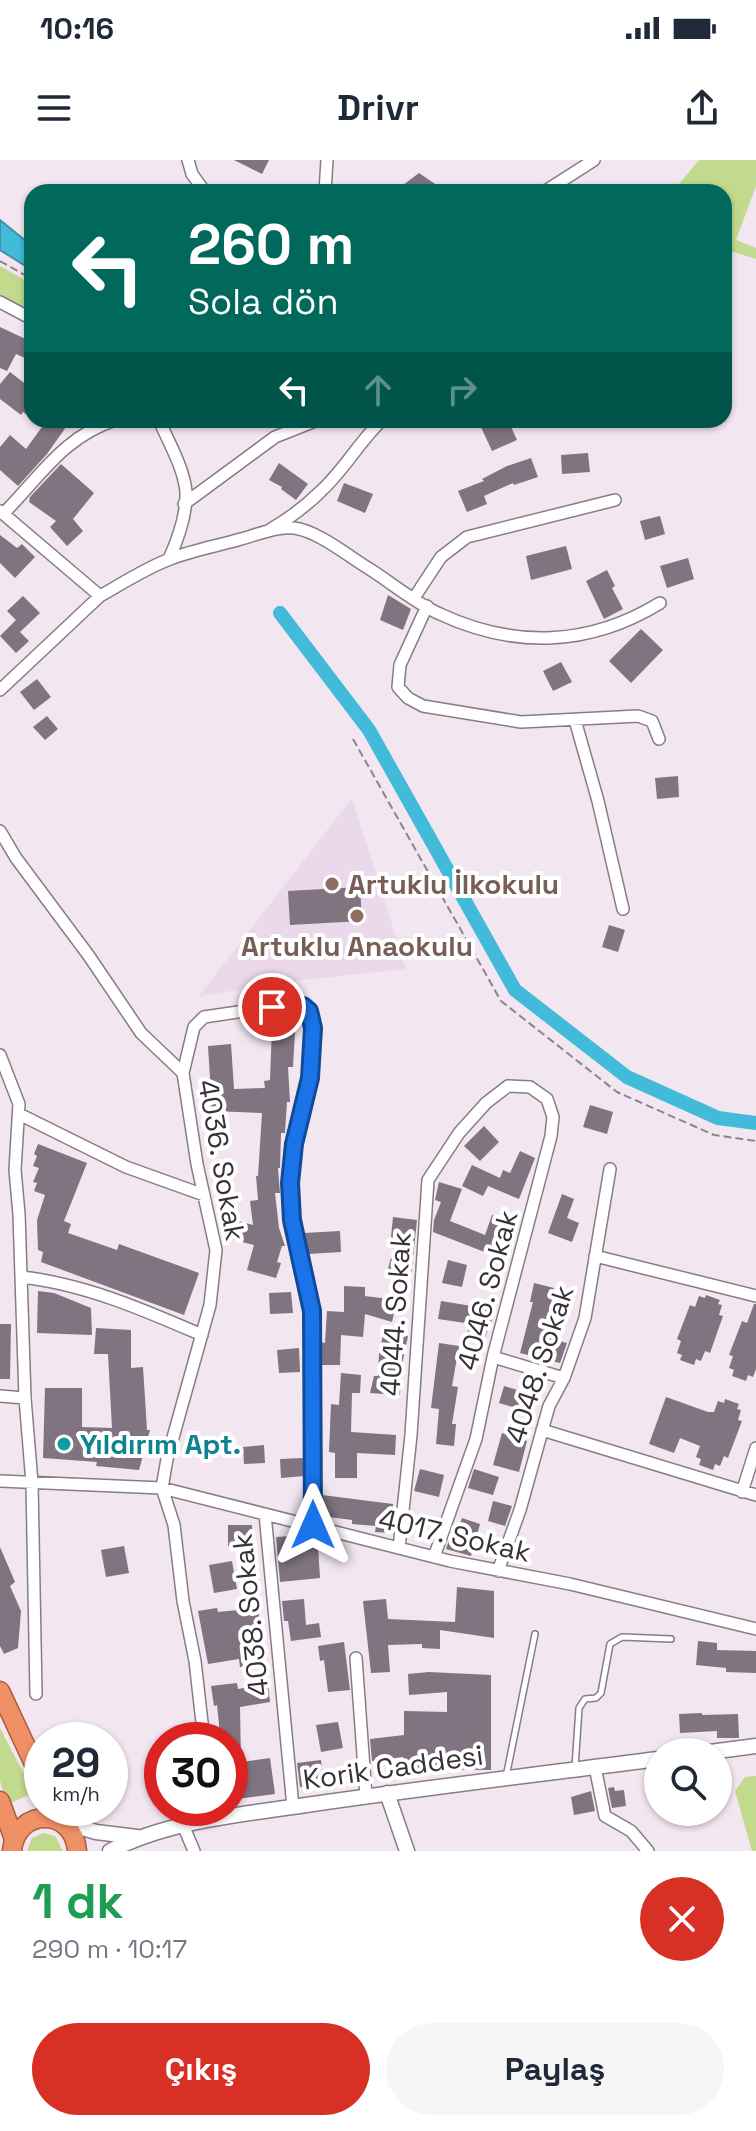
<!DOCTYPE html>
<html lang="tr">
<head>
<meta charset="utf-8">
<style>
  body { margin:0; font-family:"Space Grotesk",sans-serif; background:#f6f6f7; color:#1f2937; height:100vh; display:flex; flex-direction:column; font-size:30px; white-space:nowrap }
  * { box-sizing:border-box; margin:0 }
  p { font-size:26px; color:#747a83 }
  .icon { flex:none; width:44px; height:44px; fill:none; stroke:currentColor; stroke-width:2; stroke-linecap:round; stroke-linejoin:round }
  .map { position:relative; height:1691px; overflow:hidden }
  .sheet { display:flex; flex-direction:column; background:#fff; flex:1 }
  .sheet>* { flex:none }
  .hud { position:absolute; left:24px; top:24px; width:708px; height:244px; border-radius:24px; box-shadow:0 2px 6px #0004; background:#00695c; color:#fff; overflow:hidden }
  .fabs { position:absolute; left:644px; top:1578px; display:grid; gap:16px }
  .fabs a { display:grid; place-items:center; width:88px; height:88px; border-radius:50%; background:#fff; box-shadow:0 2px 6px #0004; font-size:40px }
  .speed { position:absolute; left:24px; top:1562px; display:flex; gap:16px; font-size:40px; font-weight:700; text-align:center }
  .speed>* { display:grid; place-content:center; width:104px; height:104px; border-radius:50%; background:#fff; box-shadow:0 2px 6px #0004; line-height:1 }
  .speed small { font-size:20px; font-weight:400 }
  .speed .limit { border:12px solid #d22; background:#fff; color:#111 }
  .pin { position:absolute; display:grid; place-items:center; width:68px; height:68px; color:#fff; margin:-34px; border:4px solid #fff; border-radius:50%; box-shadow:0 2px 8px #0007 }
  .me { position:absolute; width:88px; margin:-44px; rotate:0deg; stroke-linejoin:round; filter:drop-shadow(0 0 6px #0008) }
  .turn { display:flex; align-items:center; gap:28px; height:168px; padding:0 32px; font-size:36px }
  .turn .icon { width:104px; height:104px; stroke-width:2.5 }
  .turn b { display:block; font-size:56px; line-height:68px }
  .lanes { display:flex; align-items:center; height:76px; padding:0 32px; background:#0003; justify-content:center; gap:40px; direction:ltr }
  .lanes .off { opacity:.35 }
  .round { display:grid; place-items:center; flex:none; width:84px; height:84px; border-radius:42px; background:#f6f6f7 }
  .overview { display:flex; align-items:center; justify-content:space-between; height:136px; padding:0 32px }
  h1 { font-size:48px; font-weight:700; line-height:60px; color:#1e9e55 }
  .primary-button { display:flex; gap:16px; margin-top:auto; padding:16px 32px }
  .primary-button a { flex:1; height:92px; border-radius:48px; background:#d93025; color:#fff; font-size:32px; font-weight:700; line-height:92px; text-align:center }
  .primary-button a+a { background:#f6f6f7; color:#1f2937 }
  .status { display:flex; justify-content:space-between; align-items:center; height:56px; padding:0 40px; background:#fff; direction:ltr }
  .status svg { height:22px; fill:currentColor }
  header { display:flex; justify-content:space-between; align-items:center; height:104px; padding:0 32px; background:#fff; font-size:36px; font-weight:700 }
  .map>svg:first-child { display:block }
  .built { fill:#ebd9eb }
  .green { fill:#c2da8d }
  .water { fill:#42bbda; stroke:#3f92a9; stroke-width:2 }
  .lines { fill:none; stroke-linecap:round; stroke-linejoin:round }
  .canal { stroke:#42bbda; stroke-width:14 }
  .building { fill:#7f747f }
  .service-casing { stroke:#877c87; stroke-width:8 }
  .minor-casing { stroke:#877c87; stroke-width:14 }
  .tertiary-casing { stroke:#877c87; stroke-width:17 }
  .trunk-casing { stroke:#ad5d3c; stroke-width:21 }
  .path { stroke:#8c848b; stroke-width:2; stroke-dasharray:8 4; stroke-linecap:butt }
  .service { stroke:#fff; stroke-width:5 }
  .minor { stroke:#fff; stroke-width:11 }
  .tertiary { stroke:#fff; stroke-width:14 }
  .trunk { stroke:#f09066; stroke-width:18 }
  .route-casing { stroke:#114b97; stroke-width:20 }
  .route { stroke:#1a73e8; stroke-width:14 }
  .education-dot { fill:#8d6e63; stroke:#fff; stroke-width:3 }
  .culture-dot { fill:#0f9aa8; stroke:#fff; stroke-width:3 }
  .labels { text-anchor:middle; stroke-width:8; stroke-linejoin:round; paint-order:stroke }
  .education-label { font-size:28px; font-weight:bold; fill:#785e54; stroke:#fff; text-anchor:start }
  .street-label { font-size:28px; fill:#373237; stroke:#fff }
  .culture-label { font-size:28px; font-weight:bold; fill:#0d838f; stroke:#fff; text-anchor:start }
</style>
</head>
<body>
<div class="status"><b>10:16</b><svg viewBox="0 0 49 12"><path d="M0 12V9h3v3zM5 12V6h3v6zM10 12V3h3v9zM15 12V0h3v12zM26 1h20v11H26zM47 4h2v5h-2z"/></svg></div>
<header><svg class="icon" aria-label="menu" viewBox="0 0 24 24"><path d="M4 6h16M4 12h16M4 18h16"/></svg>Drivr<svg class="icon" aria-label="share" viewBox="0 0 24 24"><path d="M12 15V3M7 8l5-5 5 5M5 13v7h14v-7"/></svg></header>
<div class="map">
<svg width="756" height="1691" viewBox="0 0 756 1691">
  <rect width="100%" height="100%" fill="#f2e6f1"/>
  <path class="built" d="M352,638L406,809L293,821L199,836Z"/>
  <path class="green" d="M699,0H756V26L736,80L756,88V99L724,89V32H672Z
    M0,106L32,124V152L0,135Z
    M0,1568L34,1633L7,1644L0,1621Z
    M756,1616V1691H752L735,1631L745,1617Z
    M43,1673L55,1676L63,1691H27L32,1678Z"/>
  <path class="water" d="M0,60L32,86V110L0,90Z"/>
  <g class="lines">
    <path class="canal" d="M280,453L369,570L515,830L627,917L718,958L756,963"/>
  </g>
  <path class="building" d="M234,0H269L262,14Z
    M419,13L447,32H412L403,25Z
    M0,167L32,182L25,198L16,194L7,211L0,208Z
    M10,212L32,229V258L23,252L21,255L0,239V224Z
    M47,260H71L47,294L18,326L0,310V287L10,275L26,289Z
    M496,260H508L517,280L492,291L481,267Z
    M588,293L590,312L562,314L561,295Z
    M531,298L538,317L514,325L513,323L484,336L487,344L467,352L458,331L484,321L482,319L507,306Z
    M279,303L308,324L296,340L281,329L282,327L269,320Z
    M61,304L94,333L73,359L83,371L67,386L50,367L56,361L29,342L30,337Z
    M344,323L373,334L365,353L337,341Z
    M660,356L665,374L645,380L640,361Z
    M0,375L17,388L22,384L35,397L15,418L0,403Z
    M566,386L572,409L531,420L526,396Z
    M688,398L694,419L667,428L660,406Z
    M607,410L615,426L612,428L623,449L604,459L586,421Z
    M388,435L411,449L403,470L380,460Z
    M23,436L40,453L20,472L29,481L16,493L0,476L16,460L7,451Z
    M641,469L663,490L631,523L609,501Z
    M561,502L572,522L553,531L543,511Z
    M37,519L51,537L34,550L20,532Z
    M47,556L58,569L45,580L33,567Z
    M678,616L679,637L657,639L655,618Z
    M360,727L362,761L290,765L288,731Z
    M609,765L625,770L618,792L602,787Z
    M272,867H288V872H295L293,907H288L290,942H287L285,973H281L280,1008H278L280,1033H275L279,1068L285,1086H282L277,1102L281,1103L276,1118L247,1110L254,1085L234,1080L238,1061L253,1065L250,1041L258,1040L256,1016H258L262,953L212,951L208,886L231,884L234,929L265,928L264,921L270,920Z
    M590,945L613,952L607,974L583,967Z
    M484,966L499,982L480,1001L464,986Z
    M38,984L87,1003L64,1061L71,1064L68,1073L117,1090L119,1084L199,1113L184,1155L41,1102L43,1092L38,1090L37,1060L45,1035L34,1031L37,1023L33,1022L39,1008L33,1006L37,996L34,994Z
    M520,991L535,998L519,1039L488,1026L483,1036L462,1026L472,1005L500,1018L503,1010L510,1013Z
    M439,1022L462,1029L450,1061L485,1075L492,1055L519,1065L513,1083L507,1081L500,1098L433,1072L434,1060L441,1042L435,1040Z
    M562,1034L574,1039L567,1058L579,1063L572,1082L548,1073Z
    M393,1057L417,1060L411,1116L388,1109L396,1078L391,1077Z
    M340,1071L341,1092L308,1094L304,1073Z
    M448,1100L467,1105L462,1127L442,1123Z
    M534,1123L554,1128L545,1177L567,1183L560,1203L520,1193L533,1142H530Z
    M344,1126L365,1127V1136L397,1140L392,1162L365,1154L363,1177L341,1175L340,1205H321V1182L325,1183L327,1151L344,1152Z
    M38,1131L54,1133L91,1148L92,1175L37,1173Z
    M291,1132L293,1153L270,1154L269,1133Z
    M706,1135L720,1140L718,1144L722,1145L719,1155L723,1156L710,1193L705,1191L701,1201L696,1199L694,1205L680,1200L682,1195L677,1193L681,1181L677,1179L690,1145L695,1147L699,1136L705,1138Z
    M441,1141L496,1150L483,1182L467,1172L472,1164L438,1159Z
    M754,1144H756V1209L753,1217L748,1215L746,1221L732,1216L734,1210L729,1208L733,1196L729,1195L742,1161L747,1163Z
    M0,1164H11L10,1219H0Z
    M96,1168L131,1170V1208L143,1207L147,1270H150L139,1310L96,1306L97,1302L43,1298L45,1228H82V1267L112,1268L108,1194H94Z
    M384,1170L408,1176L401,1209L400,1235L370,1233L374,1216H378L379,1194Z
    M439,1183L459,1186L452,1226L458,1227L452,1264H456L454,1286L436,1284L439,1249L431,1248Z
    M299,1188L300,1212L279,1213L277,1190Z
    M341,1213L361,1215L360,1233H352L351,1272L396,1275L395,1295L357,1293V1318H335V1293L329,1292L331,1244L339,1245Z
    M504,1226L525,1232L520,1249L499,1243Z
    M666,1237L708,1252H714L718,1241L724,1243L725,1239L739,1244L737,1249L741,1250L738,1260L742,1261L728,1298L724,1296L720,1306L715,1304L713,1310L699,1305L701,1299L696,1297L700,1286L680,1278L674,1293L649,1284Z
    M502,1273L527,1281L519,1312L493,1305Z
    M264,1285L265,1303L244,1304L243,1287Z
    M303,1298L304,1316L281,1318L280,1299Z
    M420,1309L444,1315L439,1337L414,1331Z
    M474,1309L499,1317L493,1335L468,1328Z
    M322,1335L393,1344L391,1373L375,1372L376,1366L352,1364V1360L321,1356Z
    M493,1341L512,1346L505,1366L488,1361Z
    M462,1358L480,1364L471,1396L446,1389L450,1377L455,1379Z
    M228,1365H252L253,1385L228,1386Z
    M293,1376V1381L302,1379L308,1381L310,1386H318L320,1418L280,1422L276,1377Z
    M124,1386L129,1413L106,1417L101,1390Z
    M0,1387L15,1422L10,1426L21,1451L18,1488L4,1494L0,1486Z
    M232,1401L237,1429L214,1433L209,1405Z
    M457,1427L494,1431V1478L440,1470V1489L422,1488V1484L388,1485L390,1512L371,1513L363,1441L386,1439L388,1459L455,1462Z
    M304,1439L306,1465L319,1463L321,1477L291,1481L288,1461H284L282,1441Z
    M217,1448L218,1452L258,1448L261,1472L255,1473L259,1505L240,1507L239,1499L208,1504L198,1451Z
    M698,1481L717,1483V1490L756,1491V1513L726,1512V1508L696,1505Z
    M344,1482L350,1530L328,1532L324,1500L320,1501L318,1486Z
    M429,1512L491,1515V1610L403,1609V1597L372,1601L370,1579L404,1575V1551L447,1552V1532L409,1535L408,1514Z
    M237,1523L238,1529L268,1524L270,1542L240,1547L241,1602L270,1598L275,1634L230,1640V1580H223V1573L220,1574L217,1545L214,1546L211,1526Z
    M702,1553V1555L738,1554L739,1578H717V1571L680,1573L679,1554Z
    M338,1562L343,1588L321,1592L316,1565Z
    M321,1600L324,1624L300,1627L297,1603Z
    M614,1627L615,1631L624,1630L626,1646L612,1648L608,1628Z
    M591,1631L595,1651L574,1655L571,1637Z"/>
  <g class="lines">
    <g class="service-casing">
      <path id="service" d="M575,1608L579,1548L585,1539L596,1538L601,1533L610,1484L622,1477L671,1479
        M506,1617L535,1474"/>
    </g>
    <g class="minor-casing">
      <path id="minor" d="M188,0L192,14L205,32
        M325,32L327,0
        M544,32L594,0
        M0,142L32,159
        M159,260C168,281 184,308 186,332C187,354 178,379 169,399
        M184,344L275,277L318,260
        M0,351L100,436
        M3,354C40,317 63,277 115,260
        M271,369C290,358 306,346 321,331C344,310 359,282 382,260
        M414,438L441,397L467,377L615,340
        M427,446L400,505L398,527L408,538L423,546L521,562L638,556L652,561L659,579
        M0,530L100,436C123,423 146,408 170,399C193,390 217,386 241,379C256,375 277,366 294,368C318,371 348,396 368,408C392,423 415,443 440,454C515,489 590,486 660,443
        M575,560L598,641L623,749
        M0,671L16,698L89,796L141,873L183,913L197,1004L216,1090L210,1145L167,1299L162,1328L174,1365L183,1441L195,1501L204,1580
        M0,895L19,944L15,1010L19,1054L25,1238L32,1323L36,1534
        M183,913L194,867L204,857L291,844L303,846L309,851L313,868L310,918L294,984L290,1023L292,1060L312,1151L313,1365
        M19,954L126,1007L204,1035
        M595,1096L756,1136
        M21,1117C85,1124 144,1150 202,1175
        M493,1197L564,1218
        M0,1236L25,1238
        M542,1270L756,1335
        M0,1321L162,1328L450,1401L570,1424L756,1469
        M742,1332L756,1288
        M265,1354L293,1647
        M399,1388L411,1275L428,1020L459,973L486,943L508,926L530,927L547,939L553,957L551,976L493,1197L476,1279L434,1397
        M498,1411L520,1350L549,1246L564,1218L585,1158L610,1009
        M356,1498L366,1636
        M595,1607L605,1656L631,1671L648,1691
        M183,1665L194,1691"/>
    </g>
    <g class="tertiary-casing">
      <path id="tertiary" d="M710,1592L756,1586
        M387,1633L407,1691
        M59,1661L96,1672L137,1677
        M110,1691C170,1660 240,1655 306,1645C423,1628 541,1614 658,1599"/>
    </g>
    <g class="trunk-casing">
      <path id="trunk" d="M0,1531L42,1621
        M0,1641L14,1679
        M12,1691C16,1647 74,1647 77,1691"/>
    </g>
    <path class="path" d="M0,101L32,119
      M353,579L501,841L617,932L714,975L756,981"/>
    <use href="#service" class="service"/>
    <use href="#minor" class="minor"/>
    <use href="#tertiary" class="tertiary"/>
    <use href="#trunk" class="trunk"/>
  </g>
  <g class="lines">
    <g class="route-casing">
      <path id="route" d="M272,847L303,846L309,851L313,868L310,918L294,984L290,1023L292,1060L312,1151L313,1365"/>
    </g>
    <use href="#route" class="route"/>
  </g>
  <g class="education-dot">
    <circle cx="332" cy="724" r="8"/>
    <circle cx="357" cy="756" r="8"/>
  </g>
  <circle class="culture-dot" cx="64" cy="1284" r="8"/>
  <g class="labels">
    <g class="education-label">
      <text x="348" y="734">Artuklu İlkokulu</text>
      <text x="357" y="796" text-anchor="middle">Artuklu Anaokulu</text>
    </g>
    <g class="street-label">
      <text transform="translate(222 1000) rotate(80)" y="10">4036. Sokak</text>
      <text transform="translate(487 1130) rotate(-75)" y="10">4046. Sokak</text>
      <text transform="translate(395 1154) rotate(-86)" y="10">4044. Sokak</text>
      <text transform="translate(539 1204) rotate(-72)" y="10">4048. Sokak</text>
      <text transform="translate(455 1375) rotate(13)" y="10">4017. Sokak</text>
      <text transform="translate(250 1455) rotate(-96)" y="10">4038. Sokak</text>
      <text transform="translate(393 1607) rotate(-8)" y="10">Korik Caddesi</text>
    </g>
    <g class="culture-label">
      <text x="80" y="1294">Yıldırım Apt.</text>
    </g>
  </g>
</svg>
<div class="fabs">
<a><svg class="icon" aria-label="search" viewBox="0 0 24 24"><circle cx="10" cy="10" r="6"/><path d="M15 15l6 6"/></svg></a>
</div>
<div class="speed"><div>29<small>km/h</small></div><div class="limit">30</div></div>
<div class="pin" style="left:272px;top:847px;background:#d93025"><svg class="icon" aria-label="arrive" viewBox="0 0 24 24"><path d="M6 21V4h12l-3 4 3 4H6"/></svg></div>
<svg class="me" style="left:313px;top:1365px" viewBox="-20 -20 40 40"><path d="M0-17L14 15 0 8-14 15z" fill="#1a73e8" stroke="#fff" stroke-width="4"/></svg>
<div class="hud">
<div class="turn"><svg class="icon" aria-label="left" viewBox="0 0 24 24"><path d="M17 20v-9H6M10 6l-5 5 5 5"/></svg><div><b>260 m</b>Sola dön</div></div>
<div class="lanes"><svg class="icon" aria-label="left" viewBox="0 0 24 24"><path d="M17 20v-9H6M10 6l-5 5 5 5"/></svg><svg class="icon off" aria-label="ahead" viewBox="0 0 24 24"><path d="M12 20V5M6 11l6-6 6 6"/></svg><svg class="icon off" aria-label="right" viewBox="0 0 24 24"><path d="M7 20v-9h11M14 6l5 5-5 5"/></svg></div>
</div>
</div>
<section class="sheet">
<div class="overview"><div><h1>1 dk</h1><p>290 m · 10:17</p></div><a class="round" style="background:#d93025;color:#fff"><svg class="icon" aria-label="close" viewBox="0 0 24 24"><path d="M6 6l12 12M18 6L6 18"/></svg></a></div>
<div class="primary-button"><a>Çıkış</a><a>Paylaş</a></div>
</section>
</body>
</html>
